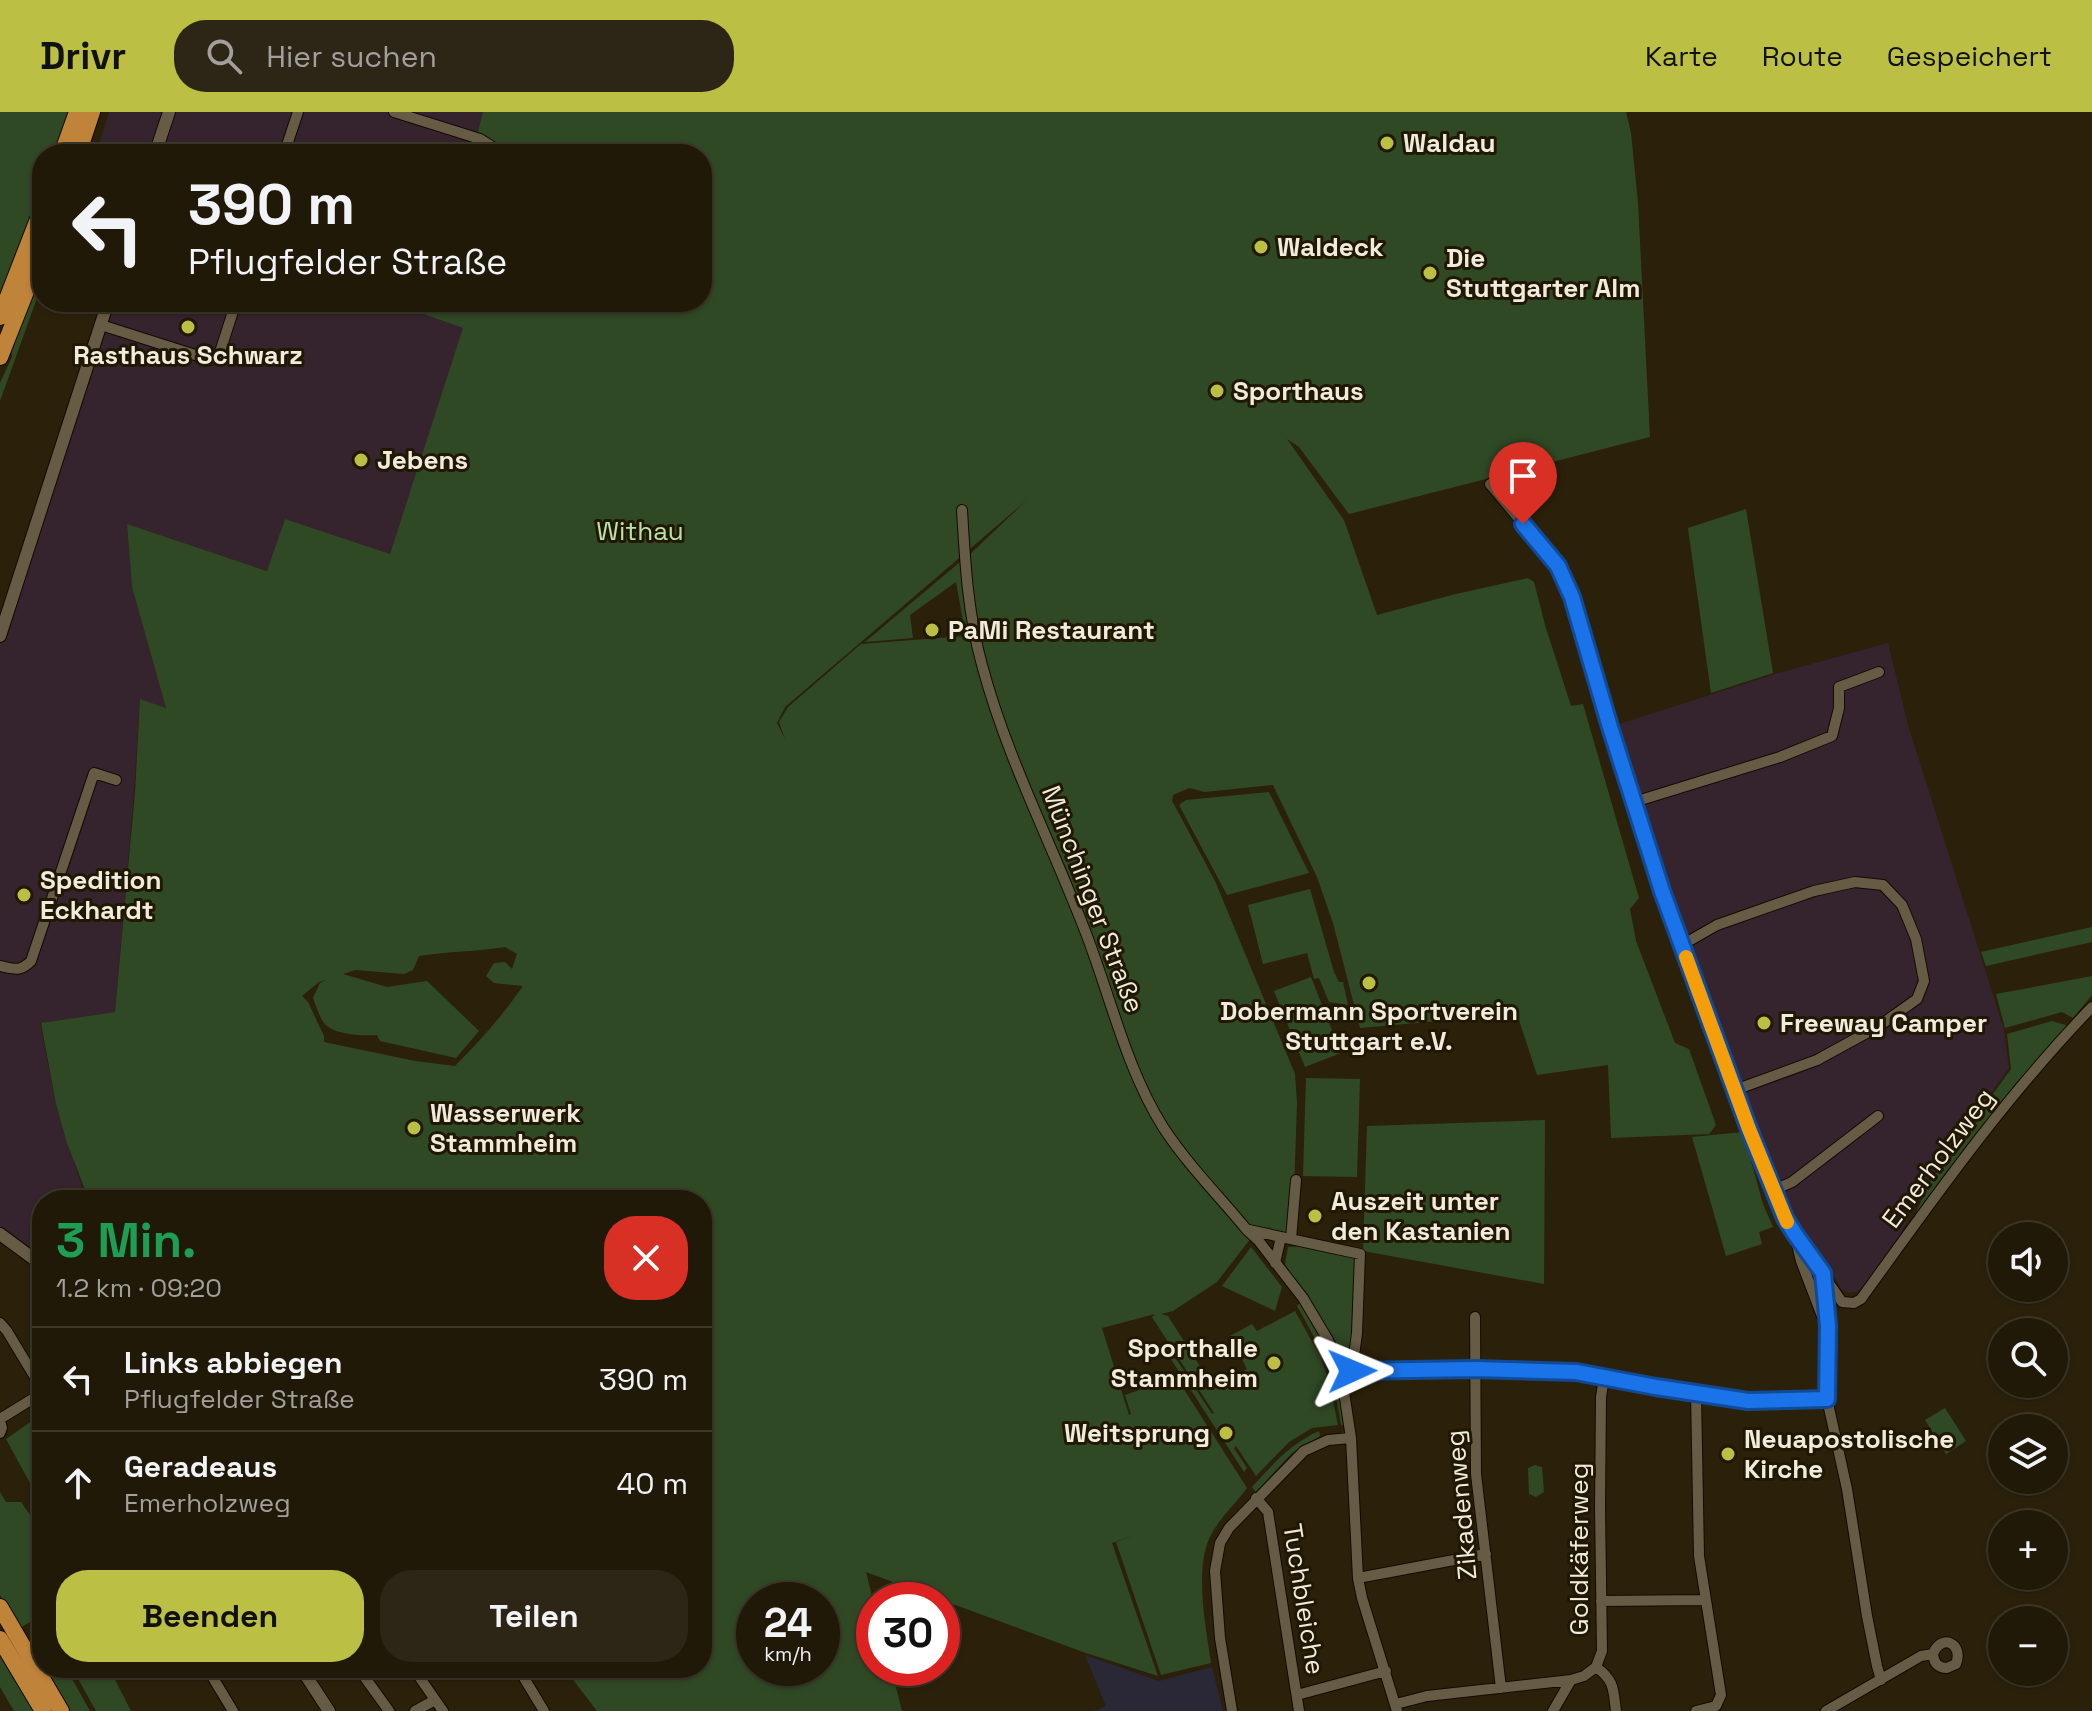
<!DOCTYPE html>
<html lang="de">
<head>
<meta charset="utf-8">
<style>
  body { margin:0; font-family:"Space Grotesk",sans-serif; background:#2d2616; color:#f1f3f6; height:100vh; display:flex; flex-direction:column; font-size:30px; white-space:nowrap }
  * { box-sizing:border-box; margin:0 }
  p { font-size:26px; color:#a2a09c }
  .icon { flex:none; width:44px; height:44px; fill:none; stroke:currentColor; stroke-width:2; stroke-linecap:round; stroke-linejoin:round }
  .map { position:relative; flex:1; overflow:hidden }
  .details { position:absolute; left:32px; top:1078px; width:680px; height:488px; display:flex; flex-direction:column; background:#201908; border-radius:32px; box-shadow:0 2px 6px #0004,0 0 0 2px #3d3829 }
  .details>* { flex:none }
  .guide { position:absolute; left:32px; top:32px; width:680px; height:168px; border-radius:32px; box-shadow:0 2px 6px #0004,0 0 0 2px #3d3829; background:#201908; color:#f1f3f6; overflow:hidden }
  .buttons { position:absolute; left:1988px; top:1110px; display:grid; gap:16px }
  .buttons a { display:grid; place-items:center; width:80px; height:80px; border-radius:50%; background:#201908; box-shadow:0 2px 6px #0004,0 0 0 2px #3d3829; font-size:40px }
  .speed { position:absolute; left:736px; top:1470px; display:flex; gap:16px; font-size:40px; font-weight:700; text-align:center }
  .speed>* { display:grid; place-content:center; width:104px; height:104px; border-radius:50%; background:#201908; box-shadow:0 2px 6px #0004,0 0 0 2px #3d3829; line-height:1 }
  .speed small { font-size:20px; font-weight:400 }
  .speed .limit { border:12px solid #d22; background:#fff; color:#111 }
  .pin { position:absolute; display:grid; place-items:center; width:68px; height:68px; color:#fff; margin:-82px -34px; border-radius:50% 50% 50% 0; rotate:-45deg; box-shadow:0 0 8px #0007 }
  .pin .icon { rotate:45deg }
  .me { position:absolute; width:88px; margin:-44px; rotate:89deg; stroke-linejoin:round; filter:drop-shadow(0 0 6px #0008) }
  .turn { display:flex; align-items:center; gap:28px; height:168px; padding:0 24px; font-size:36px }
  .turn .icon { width:104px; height:104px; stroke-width:2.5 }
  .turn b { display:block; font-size:56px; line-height:68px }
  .round { display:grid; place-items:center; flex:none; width:84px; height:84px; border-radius:32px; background:#2d2616 }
  .overview { display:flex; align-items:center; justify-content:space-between; height:136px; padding:0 24px }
  h1 { font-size:48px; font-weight:600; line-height:60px; color:#1e9e55 }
  .action { display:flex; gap:16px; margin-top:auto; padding:16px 24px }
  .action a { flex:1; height:92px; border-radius:32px; background:#bbc044; color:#111; font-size:32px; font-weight:600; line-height:92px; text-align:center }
  .action a+a { background:#2d2616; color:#f1f3f6 }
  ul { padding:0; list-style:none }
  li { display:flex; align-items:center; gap:24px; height:104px; padding:0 24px; border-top:2px solid #3d3829 }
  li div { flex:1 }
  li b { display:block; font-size:30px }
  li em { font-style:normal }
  header { display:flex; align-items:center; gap:48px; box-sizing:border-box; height:112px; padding:0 40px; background:#bbc044; color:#111 }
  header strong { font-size:38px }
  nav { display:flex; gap:44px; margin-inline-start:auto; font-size:28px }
  .search { width:560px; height:72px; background:#2d2616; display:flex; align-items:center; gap:20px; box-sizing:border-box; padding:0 28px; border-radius:32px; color:#a2a09c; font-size:30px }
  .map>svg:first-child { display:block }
  .industrial { fill:#35242d }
  .education { fill:#2a2737 }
  .green { fill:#304925; fill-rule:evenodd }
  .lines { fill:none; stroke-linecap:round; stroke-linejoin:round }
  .minor-casing { stroke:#130a00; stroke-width:12 }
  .tertiary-casing { stroke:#130a00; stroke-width:14 }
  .trunk-casing { stroke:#130a00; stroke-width:18 }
  .minor { stroke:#665c45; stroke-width:10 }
  .tertiary { stroke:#665c45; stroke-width:12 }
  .trunk { stroke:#c0833a; stroke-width:16 }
  .route-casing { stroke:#114b97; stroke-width:20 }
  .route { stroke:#1a73e8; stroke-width:14 }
  .slow { stroke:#f59e0b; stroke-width:14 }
  .poi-dot { fill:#bbc044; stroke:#211803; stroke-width:3 }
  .labels { text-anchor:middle; stroke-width:6; stroke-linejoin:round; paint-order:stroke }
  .poi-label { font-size:26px; font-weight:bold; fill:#f1ebde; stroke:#211803; text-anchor:start }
  .park-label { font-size:26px; fill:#b7e4a3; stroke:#211803 }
  .street-label { font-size:26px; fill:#f1ebde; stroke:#211803 }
</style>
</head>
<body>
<header>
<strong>Drivr</strong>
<div class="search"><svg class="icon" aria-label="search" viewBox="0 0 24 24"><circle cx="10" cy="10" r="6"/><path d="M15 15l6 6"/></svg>Hier suchen</div>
<nav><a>Karte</a><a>Route</a><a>Gespeichert</a></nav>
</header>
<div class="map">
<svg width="2092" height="1599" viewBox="0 0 2092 1599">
  <rect width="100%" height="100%" fill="#2b210b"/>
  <path class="industrial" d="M109,0H483L472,42H96Z
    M101,190H425L422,201L464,216L390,442L285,407L268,459L127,412L132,475L166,596L140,587L134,680L115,900L40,911L56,992L86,1088H42V1153L0,1122V503Z
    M1888,531L1908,613L2004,918L2009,956L1927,1070L1898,1126L1863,1174L1857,1180L1849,1181L1842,1178L1825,1148L1808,1139L1785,1106L1749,1017L1610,615L1775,562Z"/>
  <path class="education" d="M1085,1543L1159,1569L1212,1555L1223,1599H1094L1106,1594Z"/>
  <path class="green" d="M0,0H69L55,42H42V78L0,188Z
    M483,0H1626L1631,21L1638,91L1650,325L1349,402L1299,335L1287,327L1344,408L1377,503L1456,482L1528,466L1534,470L1545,513L1571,594L1583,592L1639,786L1630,797L1636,829L1675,931L1689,937L1716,1013L1709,1022L1611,1026L1608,953L1537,963L1517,902L1360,916L1333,811L1317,765L1273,673L1205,680L1189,676L1173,683L1172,689L1176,696L1215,769L1295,962L1297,992L1294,1078L1287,1121L1251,1126L1217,1170L1173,1199L1161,1202L1168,1204L1213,1275L1247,1257L1230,1224L1252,1212L1257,1219L1295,1199L1320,1244L1328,1266L1338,1313L1312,1316L1289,1330L1256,1364L1236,1334L1234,1336L1247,1356L1244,1360L1163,1235L1167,1233L1212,1302L1214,1301L1152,1205L1155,1202L1102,1216L1129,1303L1131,1302L1125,1283L1176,1265L1247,1376C1236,1391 1221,1405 1212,1421C1193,1453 1206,1516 1211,1551L1161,1563L1116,1430L1137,1422L1112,1431L1158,1564L1083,1540L866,1460L874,1492V1556H891L902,1599H597L564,1556H702V1088H89L67,1031L56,992L41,911L115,900L135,680L140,587L166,596L132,475L127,412L267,459L285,407L390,442L463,216L421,201L425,190H702V42H472ZM1027,388L966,446L979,523L861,532L788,595L779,610L785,627L777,611L785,595ZM505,835L517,842L512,857L505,850L494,851L486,864L494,871L523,874C503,903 480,929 455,954L415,949L324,930V924L308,890L302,884L319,870L326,868L320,871L313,886C316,894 319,904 324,911C333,923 363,924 377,923L380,929L456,946L479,919L427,869L387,875L343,862L355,858L404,862L413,858L419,844C448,839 476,840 505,835ZM754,1488H822V1556H754Z
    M42,156V172L0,289V271L12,245V239Z
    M1746,397L1773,561L1711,581L1688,416Z
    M960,450L969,515H964L956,470L910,503L913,526L865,530Z
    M1269,680L1309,761L1227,783L1179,693L1186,688Z
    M1310,777L1334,860L1339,870H1343L1348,893L1329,890L1319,866L1314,867L1307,841L1263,852L1248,793Z
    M2092,815V830L1986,854L1981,840Z
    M2092,864V883L2073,906L2062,900L2005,916L1996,882Z
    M1311,865L1341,941L1305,955L1274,879Z
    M2052,909L2069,914L2016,971L1916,1101L1929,1071L2011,957L2007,922Z
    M1306,966L1360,967L1357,1065L1303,1064Z
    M1545,1008L1544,1172L1363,1139L1367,1014Z
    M1743,1020L1763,1092L1773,1115L1759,1120L1762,1132L1726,1144L1692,1025Z
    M1309,1134L1355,1144L1354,1219L1351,1247L1340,1246L1285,1152L1288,1135Z
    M1251,1135L1282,1175L1275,1199L1222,1174Z
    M1301,1190L1322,1228L1336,1263L1346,1313H1341C1334,1263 1322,1238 1297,1194Z
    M1945,1296L1966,1329L1946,1342L1925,1308Z
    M32,1309L38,1310L42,1316V1367L31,1373L6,1327Z
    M1319,1319L1320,1324L1291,1342L1256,1380L1252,1375C1273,1352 1290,1332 1319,1319Z
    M1535,1353L1542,1355L1544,1380L1536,1385L1529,1382L1528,1356Z
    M0,1380L6,1390H21L42,1420V1506L40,1504L20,1516L0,1483Z
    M0,1541L34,1599H14L0,1575Z
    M45,1556H66L90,1599H68Z
    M72,1556H109L131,1599H96Z"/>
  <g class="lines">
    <g class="minor-casing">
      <path id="minor" d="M394,0L480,27L496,37
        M284,42L298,0
        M101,213L211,248L219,243L236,190
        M1490,372L1558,454L1572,485L1610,615L1662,779L1749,1017L1788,1112L1842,1190L1854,1191L1861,1187C1934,1086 2005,985 2092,895
        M962,398C965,450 968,503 982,553C1007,647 1053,734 1087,824C1111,887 1127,958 1163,1015C1187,1052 1219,1084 1247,1118L1258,1128L1303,1186L1328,1228L1340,1254L1351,1326L1358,1466L1362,1486L1397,1599
        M1634,690L1780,645L1832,624L1839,596V575L1879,560
        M1682,833L1717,813L1814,779L1855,770L1883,773L1902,793L1916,827L1924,869L1917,887L1879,914L1817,948L1735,978
        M0,854C15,857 20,860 31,849L94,661L116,668
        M1774,1078L1792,1070L1878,1004
        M1249,1118L1360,1142L1357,1221L1352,1259
        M1291,1127L1296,1068
        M1796,1128L1801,1149L1822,1204
        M1275,1151L1281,1125
        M1823,1163L1828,1214L1827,1287L1847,1377L1867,1504L1877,1554L1881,1568
        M1475,1205L1476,1362L1501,1576
        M0,1211L7,1219L42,1277
        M1342,1263L1352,1259L1475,1257L1576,1260L1656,1275L1748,1289L1827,1287
        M1604,1266L1601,1285L1600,1395L1602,1539L1596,1555C1615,1569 1613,1577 1616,1599
        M0,1307L42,1281
        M0,1309L2,1316L0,1321
        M1256,1386L1268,1400L1299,1599
        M1358,1466L1486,1442
        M1601,1489L1706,1488
        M207,1556L233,1599
        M358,1556L389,1599
        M413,1556L443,1599
        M518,1556L544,1599
        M1297,1583L1386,1559
        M1396,1592L1427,1584L1571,1568L1584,1564L1596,1555
        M415,1599L435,1588
        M1232,1599L1220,1526L1215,1459L1220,1431L1229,1416L1304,1339L1328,1328L1351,1326
        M1553,1599L1571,1568
        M1696,1599L1716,1594L1721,1583L1699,1444L1696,1281
        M1826,1599L1921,1544L1933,1542C1941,1521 1964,1531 1956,1552L1947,1556C1938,1556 1934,1551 1933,1542"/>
    </g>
    <g class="tertiary-casing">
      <path id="tertiary" d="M155,42L169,0
        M0,524L108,190
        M0,1122L42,1153
        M301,1556L329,1599"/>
    </g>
    <g class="trunk-casing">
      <path id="trunk" d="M62,42L77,0
        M78,42L92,0
        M0,205L42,97
        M0,245L42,139
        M0,1495L61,1599
        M0,1527L43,1599"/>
    </g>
    <use href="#minor" class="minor"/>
    <use href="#tertiary" class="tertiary"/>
    <use href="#trunk" class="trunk"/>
  </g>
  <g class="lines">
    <g class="route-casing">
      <path id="route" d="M1352,1259L1475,1257L1576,1260L1656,1275L1748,1289L1827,1287L1828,1214L1823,1161L1795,1122L1785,1106L1749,1017L1662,779L1610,615L1572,485L1558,454L1523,412"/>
    </g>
    <use href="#route" class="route"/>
    <path class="slow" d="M1686,845L1749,1017L1787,1110"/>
  </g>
  <g class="poi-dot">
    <circle cx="1387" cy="31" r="8"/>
    <circle cx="1261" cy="135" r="8"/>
    <circle cx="1430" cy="161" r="8"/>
    <circle cx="188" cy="215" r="8"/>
    <circle cx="1217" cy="279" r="8"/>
    <circle cx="361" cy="348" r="8"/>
    <circle cx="932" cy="518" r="8"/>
    <circle cx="24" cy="783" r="8"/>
    <circle cx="1369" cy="871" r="8"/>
    <circle cx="1764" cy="911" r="8"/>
    <circle cx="414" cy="1016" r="8"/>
    <circle cx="1315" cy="1104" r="8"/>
    <circle cx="1274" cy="1251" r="8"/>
    <circle cx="1226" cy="1321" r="8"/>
    <circle cx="1728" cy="1342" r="8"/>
  </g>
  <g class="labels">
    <g class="poi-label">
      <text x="1403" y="40">Waldau</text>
      <text x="1277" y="144">Waldeck</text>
      <text x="1446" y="155">Die<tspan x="1446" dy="30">Stuttgarter Alm</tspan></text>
      <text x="188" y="252" text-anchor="middle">Rasthaus Schwarz</text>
      <text x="1233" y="288">Sporthaus</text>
      <text x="377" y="357">Jebens</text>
      <text x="948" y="527">PaMi Restaurant</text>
      <text x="40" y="777">Spedition<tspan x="40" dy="30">Eckhardt</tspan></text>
      <text x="1369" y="908" text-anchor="middle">Dobermann Sportverein<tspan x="1369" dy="30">Stuttgart e.V.</tspan></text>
      <text x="1780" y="920">Freeway Camper</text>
      <text x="430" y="1010">Wasserwerk<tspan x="430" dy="30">Stammheim</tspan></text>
      <text x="1331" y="1098">Auszeit unter<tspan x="1331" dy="30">den Kastanien</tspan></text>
      <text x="1258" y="1245" text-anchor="end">Sporthalle<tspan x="1258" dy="30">Stammheim</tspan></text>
      <text x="1210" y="1330" text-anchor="end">Weitsprung</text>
      <text x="1744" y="1336">Neuapostolische<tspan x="1744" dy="30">Kirche</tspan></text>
    </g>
    <g class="park-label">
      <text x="640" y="428">Withau</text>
    </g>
    <g class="street-label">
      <text transform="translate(1093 787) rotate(69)" y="9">Münchinger Straße</text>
      <text transform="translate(1938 1046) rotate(-53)" y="9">Emerholzweg</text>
      <text transform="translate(1461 1393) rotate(-95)" y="9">Zikadenweg</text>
      <text transform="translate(1579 1437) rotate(-90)" y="9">Goldkäferweg</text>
      <text transform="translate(1304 1487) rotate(81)" y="9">Tuchbleiche</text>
    </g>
  </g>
</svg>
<div class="buttons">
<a><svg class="icon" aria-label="sound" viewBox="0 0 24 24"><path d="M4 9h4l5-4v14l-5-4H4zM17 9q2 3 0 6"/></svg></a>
<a><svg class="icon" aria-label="search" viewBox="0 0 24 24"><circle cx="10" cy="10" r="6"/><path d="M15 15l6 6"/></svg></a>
<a><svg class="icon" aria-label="layers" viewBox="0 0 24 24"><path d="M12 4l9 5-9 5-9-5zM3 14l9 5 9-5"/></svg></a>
<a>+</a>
<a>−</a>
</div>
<div class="speed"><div>24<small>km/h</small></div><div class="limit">30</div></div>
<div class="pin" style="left:1523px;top:412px;background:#d93025"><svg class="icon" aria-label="arrive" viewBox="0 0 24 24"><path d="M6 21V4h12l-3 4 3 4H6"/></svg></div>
<svg class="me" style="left:1352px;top:1259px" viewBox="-20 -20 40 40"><path d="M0-17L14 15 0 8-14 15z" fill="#1a73e8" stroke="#fff" stroke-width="4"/></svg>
<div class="guide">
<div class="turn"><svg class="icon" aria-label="left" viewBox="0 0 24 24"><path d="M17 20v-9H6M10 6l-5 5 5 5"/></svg><div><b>390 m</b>Pflugfelder Straße</div></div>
</div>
<section class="details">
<div class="overview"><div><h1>3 Min.</h1><p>1.2 km · 09:20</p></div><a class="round" style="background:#d93025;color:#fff"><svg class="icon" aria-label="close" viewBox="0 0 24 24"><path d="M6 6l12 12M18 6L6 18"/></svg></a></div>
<ul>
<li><svg class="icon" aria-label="left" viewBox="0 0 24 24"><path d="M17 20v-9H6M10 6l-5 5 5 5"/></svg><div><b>Links abbiegen</b><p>Pflugfelder Straße</p></div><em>390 m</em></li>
<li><svg class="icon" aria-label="ahead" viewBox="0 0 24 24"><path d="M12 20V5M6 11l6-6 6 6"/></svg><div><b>Geradeaus</b><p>Emerholzweg</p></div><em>40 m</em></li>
</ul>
<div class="action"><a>Beenden</a><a>Teilen</a></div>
</section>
</div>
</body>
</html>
